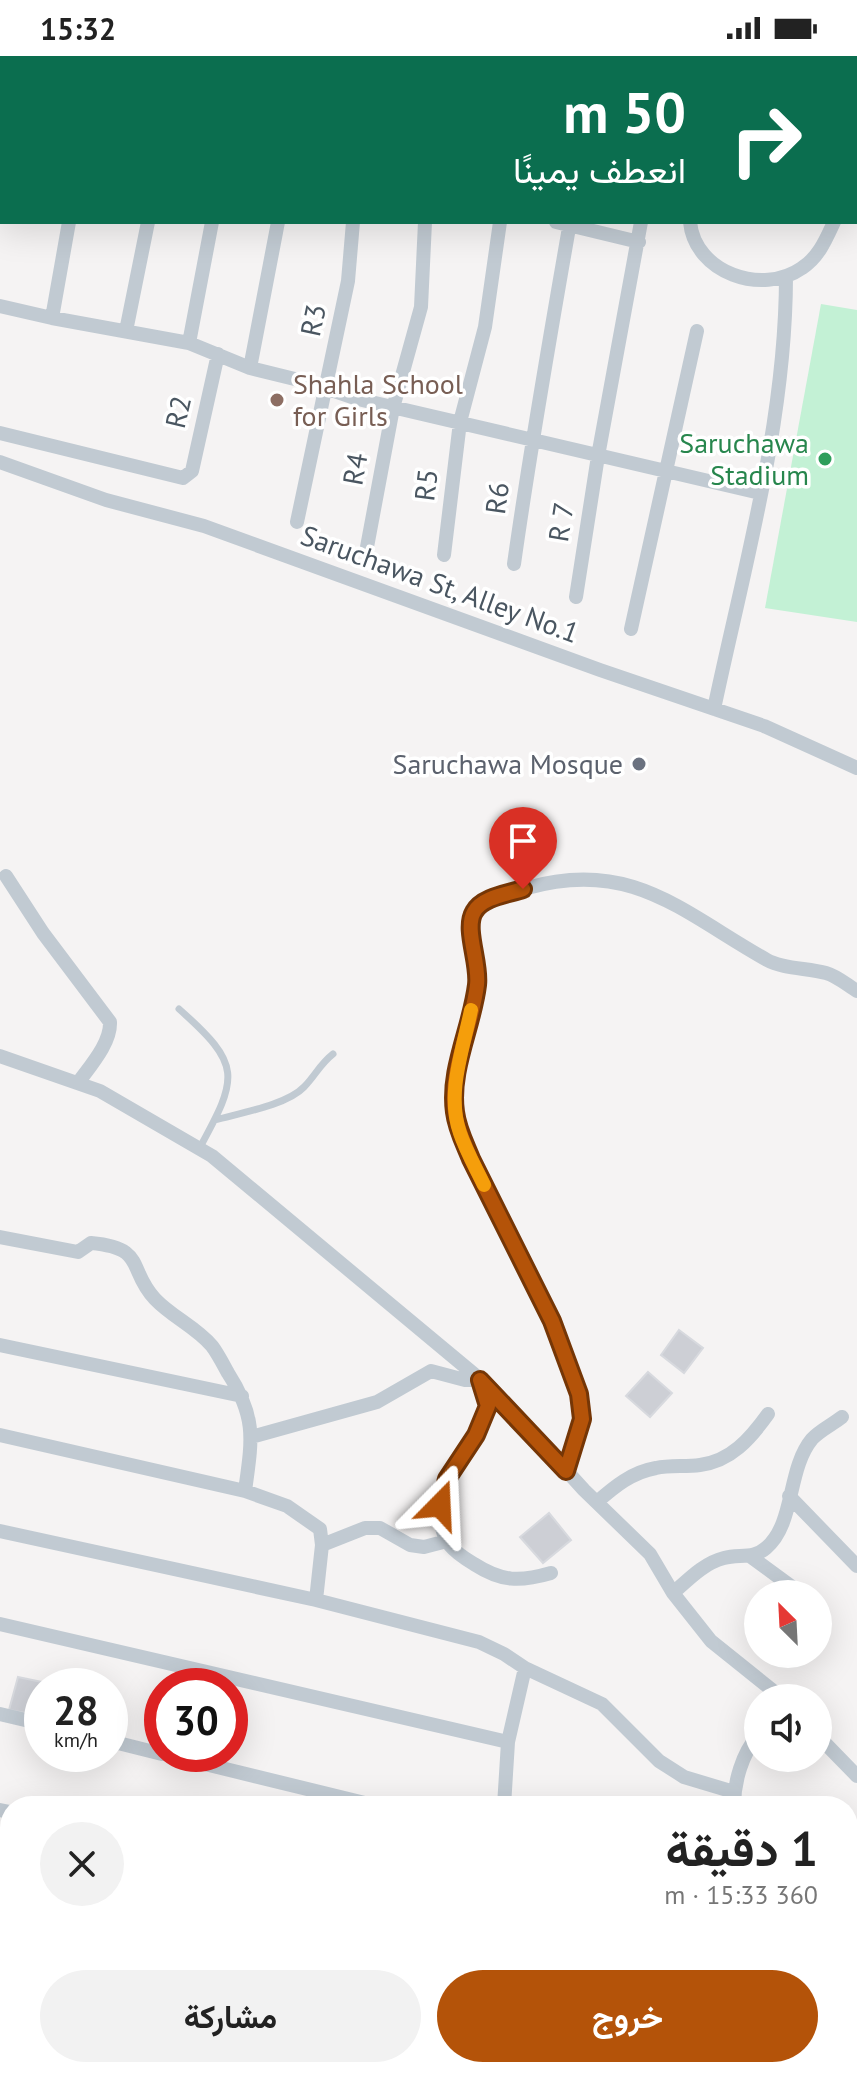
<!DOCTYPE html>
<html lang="ar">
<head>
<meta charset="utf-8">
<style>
  body { margin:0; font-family:"PT Sans",Vazirmatn,sans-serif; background:#f2f2f2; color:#222; direction:rtl; height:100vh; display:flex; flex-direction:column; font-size:30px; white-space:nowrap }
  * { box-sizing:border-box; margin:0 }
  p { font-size:26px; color:#767676 }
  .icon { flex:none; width:44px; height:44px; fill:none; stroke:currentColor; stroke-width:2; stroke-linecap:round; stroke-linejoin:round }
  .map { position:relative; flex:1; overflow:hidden; direction:ltr }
  .details { position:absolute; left:0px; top:1740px; width:858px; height:282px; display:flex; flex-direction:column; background:#fff; border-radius:32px 32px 0 0; box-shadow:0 8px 32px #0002; direction:rtl }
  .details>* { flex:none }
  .hud { position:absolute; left:0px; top:0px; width:858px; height:168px; box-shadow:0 8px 32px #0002; direction:rtl; background:#0b6e4f; color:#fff; overflow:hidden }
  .needle { width:52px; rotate:336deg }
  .fabs { position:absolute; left:744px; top:1524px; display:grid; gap:16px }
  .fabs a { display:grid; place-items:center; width:88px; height:88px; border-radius:50%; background:#fff; box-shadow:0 8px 32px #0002; font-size:40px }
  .speed { position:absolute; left:24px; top:1612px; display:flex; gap:16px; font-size:40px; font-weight:700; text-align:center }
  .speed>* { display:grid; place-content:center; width:104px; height:104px; border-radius:50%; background:#fff; box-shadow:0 8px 32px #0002; line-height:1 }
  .speed small { font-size:20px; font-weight:400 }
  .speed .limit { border:12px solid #d22; background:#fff; color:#111 }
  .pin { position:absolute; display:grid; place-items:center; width:68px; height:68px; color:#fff; margin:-82px -34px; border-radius:50% 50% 50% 0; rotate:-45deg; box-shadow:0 0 8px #0007 }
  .pin .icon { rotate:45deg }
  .me { position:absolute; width:88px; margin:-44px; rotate:21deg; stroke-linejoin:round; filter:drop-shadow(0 0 6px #0008) }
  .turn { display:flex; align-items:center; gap:28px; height:168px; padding:0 40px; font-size:36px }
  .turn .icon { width:104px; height:104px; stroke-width:2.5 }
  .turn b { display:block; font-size:56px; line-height:68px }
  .round { display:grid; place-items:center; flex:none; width:84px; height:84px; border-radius:42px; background:#f2f2f2 }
  .overview { display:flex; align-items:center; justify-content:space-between; height:136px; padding:0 40px }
  h1 { font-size:48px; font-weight:700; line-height:60px }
  .button { display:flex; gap:16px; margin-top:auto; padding:16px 40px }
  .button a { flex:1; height:92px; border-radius:48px; background:#b45309; color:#fff; font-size:32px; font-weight:700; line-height:92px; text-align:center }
  .button a+a { background:#f2f2f2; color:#222 }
  .status { display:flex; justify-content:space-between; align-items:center; height:56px; padding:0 40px; background:#fff; direction:ltr }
  .status svg { height:22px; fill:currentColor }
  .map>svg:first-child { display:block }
  .green { fill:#c3f1d5 }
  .building { fill:#cdcfd5; stroke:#d7d9de; stroke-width:2 }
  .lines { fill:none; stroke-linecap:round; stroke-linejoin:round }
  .service { stroke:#c1cad2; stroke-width:7 }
  .minor { stroke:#c1cad2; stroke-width:14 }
  .route-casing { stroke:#753606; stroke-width:20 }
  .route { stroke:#b45309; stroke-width:14 }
  .slow { stroke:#f59e0b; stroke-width:14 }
  .education-dot { fill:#8d6e63; stroke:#fff; stroke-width:3 }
  .leisure-dot { fill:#2e9e5b; stroke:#fff; stroke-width:3 }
  .worship-dot { fill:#6b7280; stroke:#fff; stroke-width:3 }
  .labels { text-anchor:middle; stroke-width:7; stroke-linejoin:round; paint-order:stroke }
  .street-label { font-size:28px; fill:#4a5661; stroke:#fff }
  .education-label { font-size:28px; fill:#785e54; stroke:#fff; text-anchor:start }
  .leisure-label { font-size:28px; fill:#27864d; stroke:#fff; text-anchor:end }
  .worship-label { font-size:28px; fill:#5b616d; stroke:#fff; text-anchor:end }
</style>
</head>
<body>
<div class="status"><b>15:32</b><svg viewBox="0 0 49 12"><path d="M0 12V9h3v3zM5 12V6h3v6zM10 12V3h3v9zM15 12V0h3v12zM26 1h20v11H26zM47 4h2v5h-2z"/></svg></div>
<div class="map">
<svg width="857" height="2021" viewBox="0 0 857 2021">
  <rect width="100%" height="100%" fill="#f5f3f3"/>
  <path class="green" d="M821,248L857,254V566L765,552Z"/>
  <path class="building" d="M679,1274L703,1292L684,1317L661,1299Z
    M648,1316L672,1337L650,1361L626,1340Z
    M549,1457L571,1484L543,1507L520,1481Z
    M18,1621L61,1630H42V1660L9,1654Z"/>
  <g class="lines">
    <path class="service" d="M179,953C242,1009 239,1020 199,1093
      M215,1064C240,1057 287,1049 304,1031C315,1020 320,1008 333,998"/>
    <path class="minor" d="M492,0L501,2
      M21,2V0
      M97,2V0
      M172,2V0
      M241,2L242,0
      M313,2L314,0
      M380,2L381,0
      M455,2L456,0
      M680,2L681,0
      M762,2L763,0
      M0,38H2
      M856,103L857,99
      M0,109L2,98
      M556,166L639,186
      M690,166C695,217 762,240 802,212C819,201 826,183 834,166
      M0,250L52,262L189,287L250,312L311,327L358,343L760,437
      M52,262L69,166
      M126,275L148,166
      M189,287L212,166
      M250,312L278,166
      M0,377L183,422L192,415L218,298
      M0,406L106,444L204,470L600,614L764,670L857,712
      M297,466L348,225L353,166
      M367,491L393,352L421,251L425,166
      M444,499L460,366L485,271L500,166
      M514,508C530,394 550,280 570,166
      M576,541L598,400L641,166
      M631,573L697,275
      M714,653C744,511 786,366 786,220
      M6,820L43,877L110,966C111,987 90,1010 78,1027
      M0,1000L100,1035L212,1100L493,1334L584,1434L650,1498L673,1537L711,1585L782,1642
      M0,1181L78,1196L91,1187C147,1192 127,1213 155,1243C172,1261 196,1271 212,1290C218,1298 223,1308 228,1317C257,1362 252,1384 245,1435
      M0,1289L242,1340
      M0,1379L245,1435L287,1450L320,1473L322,1489L316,1544
      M251,1381L377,1346L431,1315L465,1324H480C483,1334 488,1345 486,1354C478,1395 439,1415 441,1461C441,1486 454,1496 474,1508C502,1526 520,1526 551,1517
      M566,1415L582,1363L579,1338L552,1265L471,1103C465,1088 458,1074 455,1058C449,1020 468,970 476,933C481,910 462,865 477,851C489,839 512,836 527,832C632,802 683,857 767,904C783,913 808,912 826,917C837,920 847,929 857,935
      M789,1440L857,1510
      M597,1446C614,1431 632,1416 656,1412C670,1409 685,1411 700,1409C731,1405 750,1383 768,1358
      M0,1475L316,1544L479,1586L504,1598L525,1612L602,1648L659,1705L684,1721L734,1736
      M322,1489L365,1472H380L410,1489L424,1491L447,1485
      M750,1500L796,1534
      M673,1537C689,1523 704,1507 724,1502C739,1498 754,1503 766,1492C795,1468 787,1413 812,1383C819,1375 833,1368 842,1361
      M0,1568L508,1686
      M0,1658L42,1668
      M818,1680L857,1720
      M110,1685L162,1698
      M164,1698L377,1750
      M504,1750L508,1686L525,1612
      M734,1750C734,1726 742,1698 758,1679
      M0,1754L10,1756
      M0,1851L10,1854
      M848,1941L857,1943
      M0,1965L10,1968
      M194,2012L232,2021
      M673,2012L708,2021"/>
  </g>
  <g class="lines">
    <g class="route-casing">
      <path id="route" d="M440,1449L447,1423L476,1379L488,1350L480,1324L566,1415L582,1363L579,1338L552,1265L471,1103C465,1088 457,1073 455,1056C449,1014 472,971 477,929C480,907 464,873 474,856C482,841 508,838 523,833"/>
    </g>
    <use href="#route" class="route"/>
    <path class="slow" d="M471,954C463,994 446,1037 460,1077C466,1095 476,1112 484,1129"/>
  </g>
  <circle class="education-dot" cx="277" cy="344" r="8"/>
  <circle class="leisure-dot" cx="825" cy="403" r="8"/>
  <circle class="worship-dot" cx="639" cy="708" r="8"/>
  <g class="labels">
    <g class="street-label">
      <text transform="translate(313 264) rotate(-78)" y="10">R3</text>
      <text transform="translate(178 356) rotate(-77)" y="10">R2</text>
      <text transform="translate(355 413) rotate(-80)" y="10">R4</text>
      <text transform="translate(426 429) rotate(-83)" y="10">R5</text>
      <text transform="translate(497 442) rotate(-82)" y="10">R6</text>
      <text transform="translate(561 466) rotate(-81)" y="10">R 7</text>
      <text transform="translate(440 528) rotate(20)" y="10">Saruchawa St, Alley No.1</text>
    </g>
    <g class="education-label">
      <text x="293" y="338">Shahla School<tspan x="293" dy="32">for Girls</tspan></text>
    </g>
    <g class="leisure-label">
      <text x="809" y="397">Saruchawa<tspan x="809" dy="32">Stadium</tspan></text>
    </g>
    <g class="worship-label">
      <text x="623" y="718">Saruchawa Mosque</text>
    </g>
  </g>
</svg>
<div class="fabs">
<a><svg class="needle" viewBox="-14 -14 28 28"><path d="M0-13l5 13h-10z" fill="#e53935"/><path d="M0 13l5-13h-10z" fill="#767676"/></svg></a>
<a><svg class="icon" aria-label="sound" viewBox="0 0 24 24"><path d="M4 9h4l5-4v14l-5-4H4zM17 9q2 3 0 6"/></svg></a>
</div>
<div class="speed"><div>28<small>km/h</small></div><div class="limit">30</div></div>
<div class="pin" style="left:523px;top:833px;background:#d93025"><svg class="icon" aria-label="arrive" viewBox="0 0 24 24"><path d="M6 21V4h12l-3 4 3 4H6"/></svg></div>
<svg class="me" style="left:440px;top:1449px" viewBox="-20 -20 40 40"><path d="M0-17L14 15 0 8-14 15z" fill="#b45309" stroke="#fff" stroke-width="4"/></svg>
<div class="hud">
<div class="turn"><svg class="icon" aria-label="right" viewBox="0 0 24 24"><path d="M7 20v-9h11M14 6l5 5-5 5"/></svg><div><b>50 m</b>انعطف يمينًا</div></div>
</div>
<section class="details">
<div class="overview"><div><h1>1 دقيقة</h1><p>360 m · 15:33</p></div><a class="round"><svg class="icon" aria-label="close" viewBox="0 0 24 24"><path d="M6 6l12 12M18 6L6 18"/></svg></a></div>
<div class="button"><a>خروج</a><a>مشاركة</a></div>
</section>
</div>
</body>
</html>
